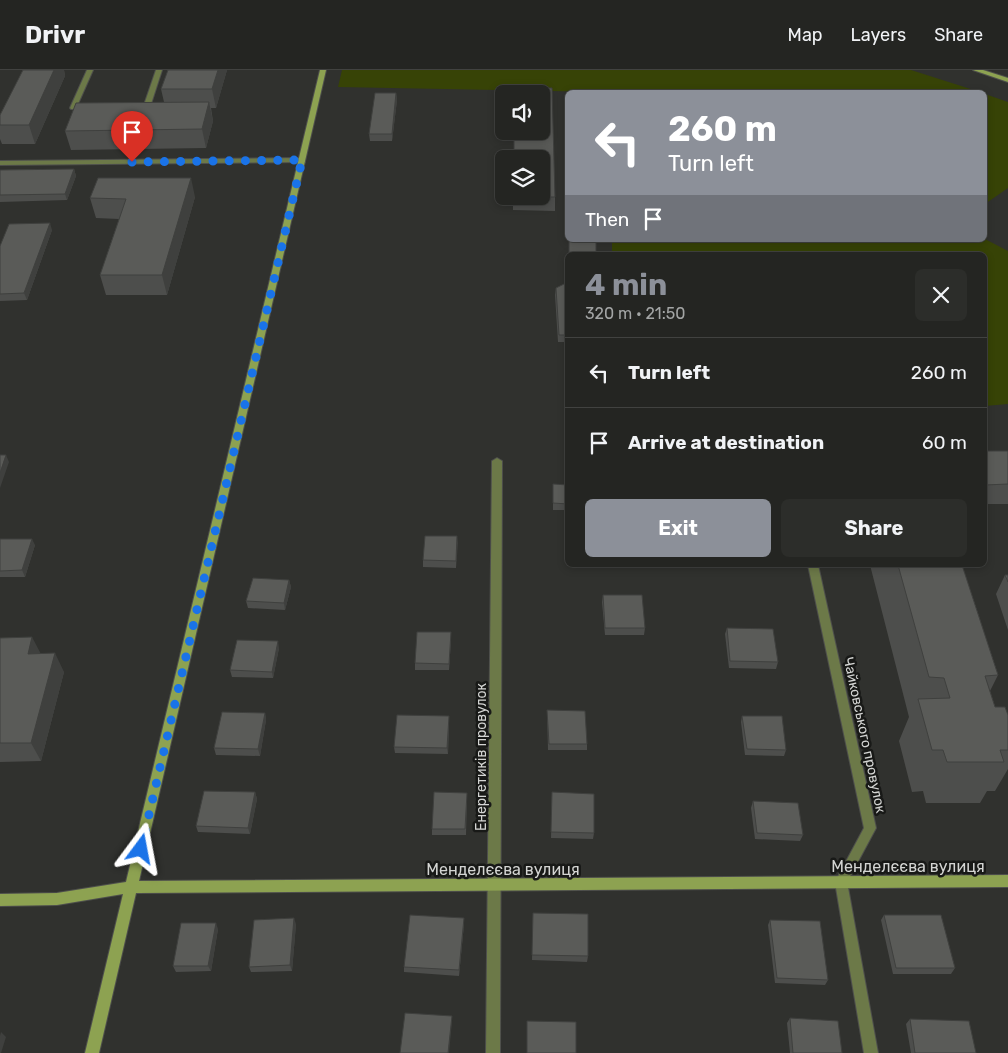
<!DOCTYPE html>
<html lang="en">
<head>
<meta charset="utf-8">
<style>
  body { margin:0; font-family:Rubik,sans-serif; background:#2c2d2a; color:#f1f3f6; height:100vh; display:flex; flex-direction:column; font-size:19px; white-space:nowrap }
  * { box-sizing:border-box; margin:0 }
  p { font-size:16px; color:#a3a5a5 }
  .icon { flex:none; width:28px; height:28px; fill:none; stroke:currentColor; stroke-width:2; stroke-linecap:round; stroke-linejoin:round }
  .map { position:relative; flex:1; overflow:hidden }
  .panel { position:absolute; left:565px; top:182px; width:422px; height:315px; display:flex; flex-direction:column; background:#242522; border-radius:8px; box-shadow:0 2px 8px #0003,0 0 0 1px #414240 }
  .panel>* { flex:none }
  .top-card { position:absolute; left:565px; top:20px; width:422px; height:152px; border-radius:8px; box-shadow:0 2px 8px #0003,0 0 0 1px #414240; background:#8c9099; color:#fff; overflow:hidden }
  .fabs { position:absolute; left:495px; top:15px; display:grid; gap:10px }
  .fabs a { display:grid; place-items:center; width:55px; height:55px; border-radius:8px; background:#242522; box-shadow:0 2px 8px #0003,0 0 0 1px #414240; font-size:25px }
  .pin { position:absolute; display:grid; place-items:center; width:42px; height:42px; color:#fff; margin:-51px -21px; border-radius:50% 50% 50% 0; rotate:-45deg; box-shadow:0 0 5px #0007 }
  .pin .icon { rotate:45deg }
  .me { position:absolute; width:55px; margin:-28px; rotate:13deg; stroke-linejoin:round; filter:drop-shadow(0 0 4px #0008) }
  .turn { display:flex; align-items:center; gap:18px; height:105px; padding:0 20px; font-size:22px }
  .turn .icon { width:65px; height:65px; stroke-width:2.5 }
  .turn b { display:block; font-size:35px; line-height:42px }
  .then { display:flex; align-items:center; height:48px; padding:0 20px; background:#0003; gap:10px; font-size:19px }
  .round { display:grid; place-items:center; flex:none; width:52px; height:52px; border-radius:8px; background:#2c2d2a }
  .headline { display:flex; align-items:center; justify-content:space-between; height:85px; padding:0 20px }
  h1 { font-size:30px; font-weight:700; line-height:38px; color:#8c9099 }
  .button { display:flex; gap:10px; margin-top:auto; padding:10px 20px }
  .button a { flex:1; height:58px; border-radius:8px; background:#8c9099; color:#fff; font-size:20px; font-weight:700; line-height:58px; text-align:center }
  .button a+a { background:#2c2d2a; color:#f1f3f6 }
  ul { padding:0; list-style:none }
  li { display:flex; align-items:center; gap:15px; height:70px; padding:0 20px; border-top:1px solid #414240 }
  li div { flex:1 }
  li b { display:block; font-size:19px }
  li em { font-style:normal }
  header { display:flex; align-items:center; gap:30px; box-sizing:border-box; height:70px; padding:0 25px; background:#242522; border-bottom:1px solid #414240 }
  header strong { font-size:24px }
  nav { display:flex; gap:28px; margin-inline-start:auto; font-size:18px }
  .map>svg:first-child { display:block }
  .green { fill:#374306 }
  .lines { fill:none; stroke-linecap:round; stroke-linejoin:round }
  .lane-casing { stroke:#4e4f4c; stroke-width:2 }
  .street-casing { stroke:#4e4f4c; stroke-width:2 }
  .secondary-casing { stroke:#4e4f4c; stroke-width:2 }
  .lane { fill:#6c7948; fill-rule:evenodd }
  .street { fill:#6c7948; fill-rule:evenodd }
  .secondary { fill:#8da251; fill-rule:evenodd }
  .wall { fill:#4d4e4c }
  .shaded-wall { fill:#3f403e }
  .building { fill:#5a5b58; stroke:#3f403e }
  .route { stroke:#1a73e8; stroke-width:9; stroke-dasharray:0 16.2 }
  .labels { text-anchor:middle; stroke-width:5; stroke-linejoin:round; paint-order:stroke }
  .street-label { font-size:14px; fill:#d4d5d3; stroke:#181917 }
  .near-street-label { font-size:16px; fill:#d4d5d3; stroke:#181917 }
</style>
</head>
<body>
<header>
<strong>Drivr</strong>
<nav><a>Map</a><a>Layers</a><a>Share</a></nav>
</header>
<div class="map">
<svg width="1008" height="983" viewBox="0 0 1008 983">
  <rect width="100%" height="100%" fill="#30312e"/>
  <path class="green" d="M342,0H911L980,22H608L338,17Z
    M985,24L1008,32V118L985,134Z
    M985,169L1008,181V334L985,336V185H612V170Z"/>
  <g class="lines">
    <g class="lane-casing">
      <path id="lane" d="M87,0H93L77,36H87L90,38L87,40L71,39L70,38Z
        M156,0H162L150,37L147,39L137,38V36L144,35Z
        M302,88H305V92L0,95V91Z"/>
    </g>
    <g class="street-casing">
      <path id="street" d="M497,388L502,391L500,983H486L492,391Z
        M808,495H818L876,758L847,812L878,983H864L835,812L864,758Z"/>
    </g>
    <g class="secondary-casing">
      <path id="secondary" d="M320,0H326L139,811L1008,805V817L136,823L99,983H85L123,824L57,835L0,836V824L57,823L126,812Z
        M973,0H983L1008,8V12Z"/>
    </g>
    <use href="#lane" class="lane"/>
    <use href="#street" class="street"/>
    <use href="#secondary" class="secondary"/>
  </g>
  <path class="wall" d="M23,0H64L65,6L35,74H2L0,69V45Z
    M168,0H227L216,38H211L213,51L206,78L71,80L65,61L164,32L161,19Z
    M396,23L397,30L392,71H370L369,64Z
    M74,99L76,106L67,130L0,132V100Z
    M513,126L555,127V141L513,140Z
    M195,127L167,225H106L100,205L119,149L96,148L90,128Z
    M52,160L27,230L0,231V176Z
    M568,212V272H558L555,225L556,218Z
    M985,381H1008V434H985Z
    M553,414L568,415V440H553Z
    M457,466L456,498L423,497V490Z
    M0,469L35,475L25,507H0Z
    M870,495H962L998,605L990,621L995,637L1008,645V699L995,721H987L980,733H926L923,721L912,722L899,671L909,647Z
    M1005,505H1008V560L996,524Z
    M289,510L291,517L285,540L248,538L246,531Z
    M603,525L645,558L644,565H605L602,532Z
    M727,558L778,592L776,599L729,598L725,564Z
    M0,568L40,584L64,602L41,691L0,692Z
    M451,569L449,600H415V593Z
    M279,578L273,608L232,607L230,600Z
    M547,640L587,674V680H548Z
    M265,643L266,650L260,686L216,685L214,678Z
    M449,646V652L448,684L395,683L394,677Z
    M742,646L786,680L784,686L745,685L741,652Z
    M255,722L257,729L250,764L198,762L196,756Z
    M552,722L594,763L593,769L551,768Z
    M467,723L466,765H432V759Z
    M753,731L803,765L800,771L755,769L751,738Z
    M533,843L588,886L587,892L532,890Z
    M884,845L955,898L951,904H893L881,850Z
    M770,850L828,910L825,915L775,913L768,855Z
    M296,854L292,901L251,902L249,897Z
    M464,854L459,906L404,902V897Z
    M218,859L211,901L176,902L173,896Z
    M790,948L842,983H790L787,953Z
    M910,949L976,983H911L906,954Z"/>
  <path class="shaded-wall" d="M54,0H64L65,6L35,74L29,55Z
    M218,0H227L216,38L212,19Z
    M396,23L397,30L392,71V64Z
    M209,32L213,51L206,78L202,59Z
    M74,99L76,106L67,130L65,124Z
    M191,108L195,127L167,225L162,205Z
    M50,153L52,160L27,230L24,223Z
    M6,385L9,392L0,418V403Z
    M457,466L458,473L456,498V491Z
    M32,469L35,475L25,507L22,500Z
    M289,510L291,517L285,540L284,533Z
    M451,562V569L449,600V594Z
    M32,567L42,586L28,584Z
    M278,571L279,578L273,608L272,602Z
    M55,583L64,602L41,691L31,673Z
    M265,643L266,650L260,686L258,679Z
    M449,646V652L448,684L447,678Z
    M255,722L257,729L250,764L248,758Z
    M294,848L296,854L292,901L290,895Z
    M464,848V854L459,906V900Z
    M216,853L218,859L211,901L208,896Z
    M452,946V951L449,983H448Z
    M1,962L6,967L1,983H0V966Z"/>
  <path class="building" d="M23,0H54L29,55H0V45Z
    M168,0H218L212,19H161Z
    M515,18H552L555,127H513V126H541V89H514V61H541V24H515Z
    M375,23H396L392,64H369Z
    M209,32L202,59L65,61L76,33Z
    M74,99L65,124L0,125V100Z
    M98,108H191L162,205H100L126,129L90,128Z
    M50,153L24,223L0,224V176L9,154Z
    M569,170H596V185H569Z
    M568,212V265H559L556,218Z
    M985,381H1008V414L985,415Z
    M0,385H6L0,403Z
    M553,414L568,415V434L553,433Z
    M425,466H457L456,491L423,490Z
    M0,469H32L22,500L0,501Z
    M898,495H962L998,605L985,606L995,637H1005L1008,645V680H1000L1004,692H947L943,680H932L918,629L950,628L944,608L929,607Z
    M1005,505H1008V512Z
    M253,508L289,510L284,533L246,531Z
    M603,525H642L645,558H605Z
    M727,558L773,559L778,592L730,591Z
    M417,562H451L449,594L415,593Z
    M32,567L28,584L55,583L31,673H0V568Z
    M237,570L278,571L272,602L230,600Z
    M547,640L585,641L587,674H549Z
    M222,642L265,643L258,679L214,678Z
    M397,645L449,646L447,678L394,677Z
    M742,646H782L786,680L747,679Z
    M204,721L255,722L248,758L196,756Z
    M434,722L467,723L465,759H432Z
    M552,722L594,724V763L551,762Z
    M753,731L798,733L803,765L757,763Z
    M533,843L588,844V886L532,885Z
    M410,845L464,848L459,900L404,897Z
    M884,845H941L955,898H896Z
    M294,848L290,895L249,897L254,850Z
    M770,850L820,851L828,910L777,908Z
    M181,853H216L208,896H173Z
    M405,943L452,946L448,983H400Z
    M790,948L838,951L842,983H793Z
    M910,949L969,951L976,983H915Z
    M527,951L576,952V983H527Z"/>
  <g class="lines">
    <path class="route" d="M132,92L302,90L141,779"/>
  </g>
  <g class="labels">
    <g class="street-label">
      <text transform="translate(865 665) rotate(78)" y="5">Чайковського провулок</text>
      <text transform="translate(481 687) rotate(-90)" y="5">Енергетиків провулок</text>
    </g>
    <g class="near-street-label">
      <text x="908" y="802">Менделєєва вулиця</text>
      <text x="503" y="805">Менделєєва вулиця</text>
    </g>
  </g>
</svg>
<div class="fabs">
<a><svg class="icon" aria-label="sound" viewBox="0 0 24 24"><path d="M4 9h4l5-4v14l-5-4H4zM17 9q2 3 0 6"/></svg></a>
<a><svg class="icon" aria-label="layers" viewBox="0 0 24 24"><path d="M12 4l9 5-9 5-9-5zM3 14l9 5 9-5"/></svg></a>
</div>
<div class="pin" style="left:132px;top:92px;background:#d93025"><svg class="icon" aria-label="arrive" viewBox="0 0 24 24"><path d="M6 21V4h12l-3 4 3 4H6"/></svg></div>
<svg class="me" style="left:141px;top:779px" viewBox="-20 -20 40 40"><path d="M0-17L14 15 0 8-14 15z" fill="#1a73e8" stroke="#fff" stroke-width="4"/></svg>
<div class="top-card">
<div class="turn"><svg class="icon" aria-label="left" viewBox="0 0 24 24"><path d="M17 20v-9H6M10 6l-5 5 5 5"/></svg><div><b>260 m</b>Turn left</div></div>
<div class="then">Then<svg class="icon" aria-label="arrive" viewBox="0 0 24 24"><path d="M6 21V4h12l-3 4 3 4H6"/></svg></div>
</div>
<section class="panel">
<div class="headline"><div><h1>4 min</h1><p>320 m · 21:50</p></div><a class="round"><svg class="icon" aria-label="close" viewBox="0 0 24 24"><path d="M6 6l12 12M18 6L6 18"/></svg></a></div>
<ul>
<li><svg class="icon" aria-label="left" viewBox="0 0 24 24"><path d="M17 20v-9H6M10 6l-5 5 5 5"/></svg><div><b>Turn left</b></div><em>260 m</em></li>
<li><svg class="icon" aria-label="arrive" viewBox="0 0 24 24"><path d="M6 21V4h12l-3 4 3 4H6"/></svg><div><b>Arrive at destination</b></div><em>60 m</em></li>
</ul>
<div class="button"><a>Exit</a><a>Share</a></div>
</section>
</div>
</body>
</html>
